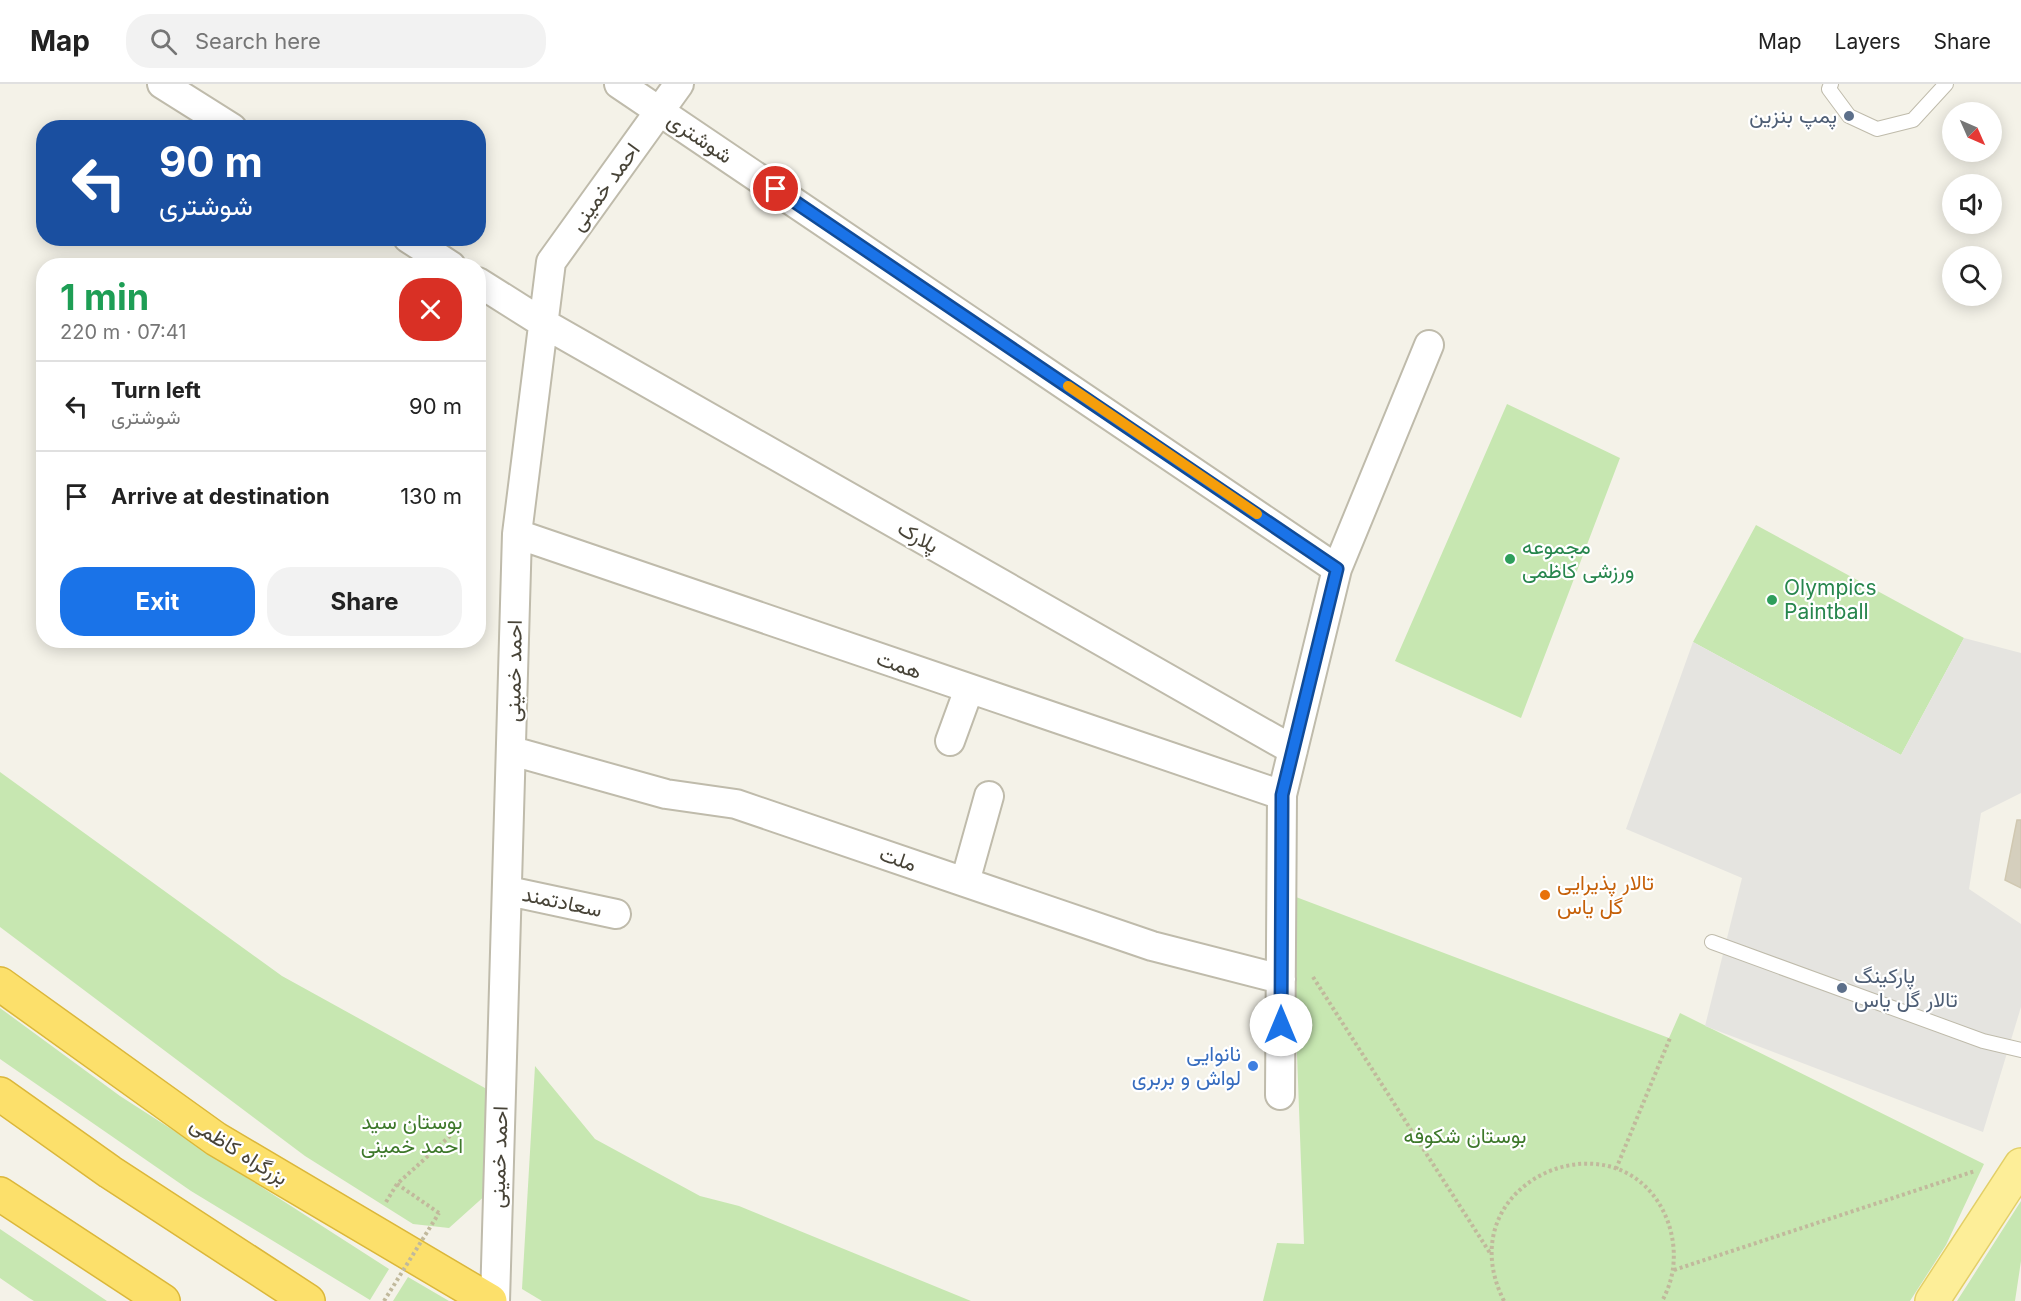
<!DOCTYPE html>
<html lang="en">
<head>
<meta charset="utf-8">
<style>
  body { margin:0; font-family:Inter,Vazirmatn,sans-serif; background:#f2f2f2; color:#222; height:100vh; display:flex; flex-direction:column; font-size:22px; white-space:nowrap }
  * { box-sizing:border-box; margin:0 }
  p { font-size:20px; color:#767676 }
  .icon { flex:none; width:33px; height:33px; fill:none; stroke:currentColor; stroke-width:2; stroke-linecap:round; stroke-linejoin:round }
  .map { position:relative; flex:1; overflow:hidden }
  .panel { position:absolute; left:36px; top:174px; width:450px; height:390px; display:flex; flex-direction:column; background:#fff; border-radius:24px; box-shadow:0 3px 15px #0003 }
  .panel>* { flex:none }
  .top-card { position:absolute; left:36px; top:36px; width:450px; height:126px; border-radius:24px; box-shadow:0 3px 15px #0003; background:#1a4fa0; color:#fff; overflow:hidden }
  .needle { width:39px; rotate:135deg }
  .tools { position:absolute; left:1942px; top:18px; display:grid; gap:12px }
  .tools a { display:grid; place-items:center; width:60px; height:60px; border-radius:50%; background:#fff; box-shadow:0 3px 15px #0003; font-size:30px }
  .pin { position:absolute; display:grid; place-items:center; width:51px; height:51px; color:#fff; margin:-26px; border:3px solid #fff; border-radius:50%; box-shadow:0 2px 6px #0007 }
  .me { position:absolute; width:66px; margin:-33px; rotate:0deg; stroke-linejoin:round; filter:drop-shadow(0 0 4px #0008) }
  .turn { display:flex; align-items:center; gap:21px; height:126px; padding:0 24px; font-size:27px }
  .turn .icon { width:78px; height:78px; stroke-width:2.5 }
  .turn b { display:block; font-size:42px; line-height:51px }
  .round { display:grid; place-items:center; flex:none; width:63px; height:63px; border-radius:24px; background:#f2f2f2 }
  .headline { display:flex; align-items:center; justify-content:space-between; height:102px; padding:0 24px }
  h1 { font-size:36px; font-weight:700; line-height:45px; color:#1e9e55 }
  .button { display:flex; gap:12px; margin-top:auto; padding:12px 24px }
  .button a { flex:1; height:69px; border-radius:24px; background:#1a73e8; color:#fff; font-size:24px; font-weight:700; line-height:69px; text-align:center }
  .button a+a { background:#f2f2f2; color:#222 }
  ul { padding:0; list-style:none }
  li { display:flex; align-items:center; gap:18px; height:90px; padding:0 24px; border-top:2px solid #e0e0e0 }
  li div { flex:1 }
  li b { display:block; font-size:22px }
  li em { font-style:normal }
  header { display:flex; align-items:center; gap:36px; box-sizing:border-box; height:84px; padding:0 30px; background:#fff; border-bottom:2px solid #e0e0e0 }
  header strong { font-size:28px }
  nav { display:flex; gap:33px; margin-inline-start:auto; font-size:21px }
  .search { width:420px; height:54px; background:#f2f2f2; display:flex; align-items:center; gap:15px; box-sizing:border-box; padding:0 21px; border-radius:24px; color:#767676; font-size:22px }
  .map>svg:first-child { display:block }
  .green { fill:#c7e7b1 }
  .parking { fill:#e5e4e0 }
  .building { fill:#d5cfbd; stroke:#d0c8b1; stroke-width:1.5 }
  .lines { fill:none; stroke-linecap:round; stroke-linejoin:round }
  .lane-casing { stroke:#bfbbab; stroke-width:16 }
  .street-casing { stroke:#bfbbab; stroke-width:32 }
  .primary-casing { stroke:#e2cf67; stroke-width:36 }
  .highway-casing { stroke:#dbb73a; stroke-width:36 }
  .path { stroke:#c1b99c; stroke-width:4; stroke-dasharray:3 3; stroke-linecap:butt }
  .lane { stroke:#fff; stroke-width:14 }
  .street { stroke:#fff; stroke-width:28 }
  .primary { stroke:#fdee98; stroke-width:33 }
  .highway { stroke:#fce06b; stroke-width:33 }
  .path-bridge { stroke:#c1b99c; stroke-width:4; stroke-dasharray:3 3; stroke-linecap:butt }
  .route-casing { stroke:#114b97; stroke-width:15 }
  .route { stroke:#1a73e8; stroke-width:10 }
  .slow { stroke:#f59e0b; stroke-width:10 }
  .service-dot { fill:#5c6f8a; stroke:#fff; stroke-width:2 }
  .leisure-dot { fill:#2e9e5b; stroke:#fff; stroke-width:2 }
  .food-dot { fill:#e8710a; stroke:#fff; stroke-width:2 }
  .shop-dot { fill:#3f7fe0; stroke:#fff; stroke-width:2 }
  .labels { text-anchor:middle; stroke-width:4.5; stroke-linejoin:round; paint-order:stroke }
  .service-label { font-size:21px; fill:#4e5e75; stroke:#fff; text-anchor:end }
  .street-label { font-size:21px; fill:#474337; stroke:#fff }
  .leisure-label { font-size:21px; fill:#27864d; stroke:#fff; text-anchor:start }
  .food-label { font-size:21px; fill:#c56008; stroke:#fff; text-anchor:start }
  .shop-label { font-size:21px; fill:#366cbe; stroke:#fff; text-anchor:end }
  .park-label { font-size:21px; fill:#3d782a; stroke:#fff }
</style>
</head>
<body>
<header>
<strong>Map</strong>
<div class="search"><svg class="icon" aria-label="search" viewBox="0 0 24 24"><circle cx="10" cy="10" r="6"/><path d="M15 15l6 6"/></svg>Search here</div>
<nav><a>Map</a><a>Layers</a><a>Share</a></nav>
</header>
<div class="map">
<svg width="2021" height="1217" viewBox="0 0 2021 1217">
  <rect width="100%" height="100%" fill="#f4f2e8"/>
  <path class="green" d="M1507,320L1620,374L1521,634L1395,577Z
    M1756,441L1964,554L1901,671L1693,558Z
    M0,688L282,892L494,1009L488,1109L449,1144L413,1140L305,1072L0,843Z
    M1296,813L1669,954L1680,929L1984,1080L1946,1161L1910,1217H1263L1277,1159L1304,1160L1293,862Z
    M0,924L120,1012L389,1185L370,1216L191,1107L0,975Z
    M535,982L595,1055L700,1112L739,1122L971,1217H542L522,1205Z
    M2021,1117V1177L2015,1217H1957Z
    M0,1145L107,1217H34L29,1214L0,1194Z
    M408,1193L449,1217H393Z"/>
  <path class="parking" d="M1964,554L2021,569V709L1981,729L1969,805L2021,840V923L1983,1048L1705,942L1742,794L1626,745L1693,558L1901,671Z"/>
  <path class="building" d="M2017,736H2021V804L2005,796Z"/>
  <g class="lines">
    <g class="lane-casing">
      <path id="lane" d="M1831,0L1829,5L1849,32L1877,45L1913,36L1946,0
        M1712,858L1983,957L2021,966"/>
    </g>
    <g class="street-casing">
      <path id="street" d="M162,0L232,44
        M619,0L1337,485
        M408,154L451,182
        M478,198L543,239L1293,666
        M517,450L1282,711
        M950,657L969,605
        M512,667L666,710L736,720L1152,862L1281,895
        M965,798L989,712
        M508,807L616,830
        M1280,1011L1282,711L1337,485L1429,261
        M495,1217L517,450L551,178L679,0"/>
    </g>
    <g class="primary-casing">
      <path id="primary" d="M1932,1217L2021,1081"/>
    </g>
    <g class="highway-casing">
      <path id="highway" d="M0,900L216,1055L490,1217
        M0,1010L110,1088L308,1217
        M0,1110L163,1217"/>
    </g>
    <path class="path" d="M1313,893L1490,1169
      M1616,1085L1670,954
      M397,1100L439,1129
      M386,1118L397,1100L450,1052
      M1674,1186L1975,1087
      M1504,1217C1443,1095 1625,1022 1668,1138C1677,1164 1676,1192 1662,1217"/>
    <use href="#lane" class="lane"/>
    <use href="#street" class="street"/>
    <use href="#primary" class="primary"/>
    <use href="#highway" class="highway"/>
    <path class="path-bridge" d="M384,1217L439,1129"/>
  </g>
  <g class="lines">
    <g class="route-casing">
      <path id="route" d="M776,105L1337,485L1282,711L1281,941"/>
    </g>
    <use href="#route" class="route"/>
    <path class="slow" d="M1068,302L1257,430"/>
  </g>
  <g class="service-dot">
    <circle cx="1849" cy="32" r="6"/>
    <circle cx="1842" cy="904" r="6"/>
  </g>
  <g class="leisure-dot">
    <circle cx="1510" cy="475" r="6"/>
    <circle cx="1772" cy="516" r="6"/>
  </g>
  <circle class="food-dot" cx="1545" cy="811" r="6"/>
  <circle class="shop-dot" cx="1253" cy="982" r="6"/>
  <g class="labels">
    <g class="service-label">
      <text x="1837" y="39">پمپ بنزین</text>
      <text x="1854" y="899" text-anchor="start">پارکینگ<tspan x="1854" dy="24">تالار گل یاس</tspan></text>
    </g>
    <g class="street-label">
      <text transform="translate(700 54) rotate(34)" y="7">شوشتری</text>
      <text transform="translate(605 103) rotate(-54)" y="7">احمد خمینی</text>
      <text transform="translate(918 453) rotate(30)" y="7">پلارک</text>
      <text transform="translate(899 581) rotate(19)" y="7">همت</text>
      <text transform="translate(514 587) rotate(-89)" y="7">احمد خمینی</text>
      <text transform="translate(898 775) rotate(19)" y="7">ملت</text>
      <text transform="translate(562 818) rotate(12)" y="7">سعادتمند</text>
      <text transform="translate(239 1067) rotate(32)" y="7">بزرگراه کاظمی</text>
      <text transform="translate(499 1073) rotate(-88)" y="7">احمد خمینی</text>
    </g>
    <g class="leisure-label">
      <text x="1522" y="470">مجموعه<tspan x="1522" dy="24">ورزشی کاظمی</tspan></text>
      <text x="1784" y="511">Olympics<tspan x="1784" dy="24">Paintball</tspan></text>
    </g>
    <g class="food-label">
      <text x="1557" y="806">تالار پذیرایی<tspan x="1557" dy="24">گل یاس</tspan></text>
    </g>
    <g class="shop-label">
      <text x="1241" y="977">نانوایی<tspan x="1241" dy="24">لواش و بربری</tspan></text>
    </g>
    <g class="park-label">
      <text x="412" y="1045">بوستان سید<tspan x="412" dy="24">احمد خمینی</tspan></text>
      <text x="1465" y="1059">بوستان شکوفه</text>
    </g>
  </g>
</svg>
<div class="tools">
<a><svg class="needle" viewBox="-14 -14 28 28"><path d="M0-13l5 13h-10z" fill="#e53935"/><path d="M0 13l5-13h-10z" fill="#767676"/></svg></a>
<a><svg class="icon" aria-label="sound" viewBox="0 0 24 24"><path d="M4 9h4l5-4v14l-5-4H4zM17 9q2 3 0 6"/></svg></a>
<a><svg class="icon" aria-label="search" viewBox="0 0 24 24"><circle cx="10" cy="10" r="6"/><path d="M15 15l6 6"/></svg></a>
</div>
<div class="pin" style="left:776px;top:105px;background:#d93025"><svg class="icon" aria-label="arrive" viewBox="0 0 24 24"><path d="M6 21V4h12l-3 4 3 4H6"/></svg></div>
<svg class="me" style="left:1281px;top:941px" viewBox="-20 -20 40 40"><circle r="19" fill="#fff"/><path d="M0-13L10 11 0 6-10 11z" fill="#1a73e8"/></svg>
<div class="top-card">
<div class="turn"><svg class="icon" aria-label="left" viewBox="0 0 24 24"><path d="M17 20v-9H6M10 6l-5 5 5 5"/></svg><div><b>90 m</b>شوشتری</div></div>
</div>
<section class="panel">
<div class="headline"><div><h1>1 min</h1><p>220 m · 07:41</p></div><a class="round" style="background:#d93025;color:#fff"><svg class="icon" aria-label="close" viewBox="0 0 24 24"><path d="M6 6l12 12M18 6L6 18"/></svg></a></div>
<ul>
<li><svg class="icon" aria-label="left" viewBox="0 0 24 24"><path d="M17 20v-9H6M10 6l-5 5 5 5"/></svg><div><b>Turn left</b><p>شوشتری</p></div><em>90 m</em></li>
<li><svg class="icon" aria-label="arrive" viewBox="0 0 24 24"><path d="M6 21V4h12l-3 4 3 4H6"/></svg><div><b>Arrive at destination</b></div><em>130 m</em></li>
</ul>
<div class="button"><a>Exit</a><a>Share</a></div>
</section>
</div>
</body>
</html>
